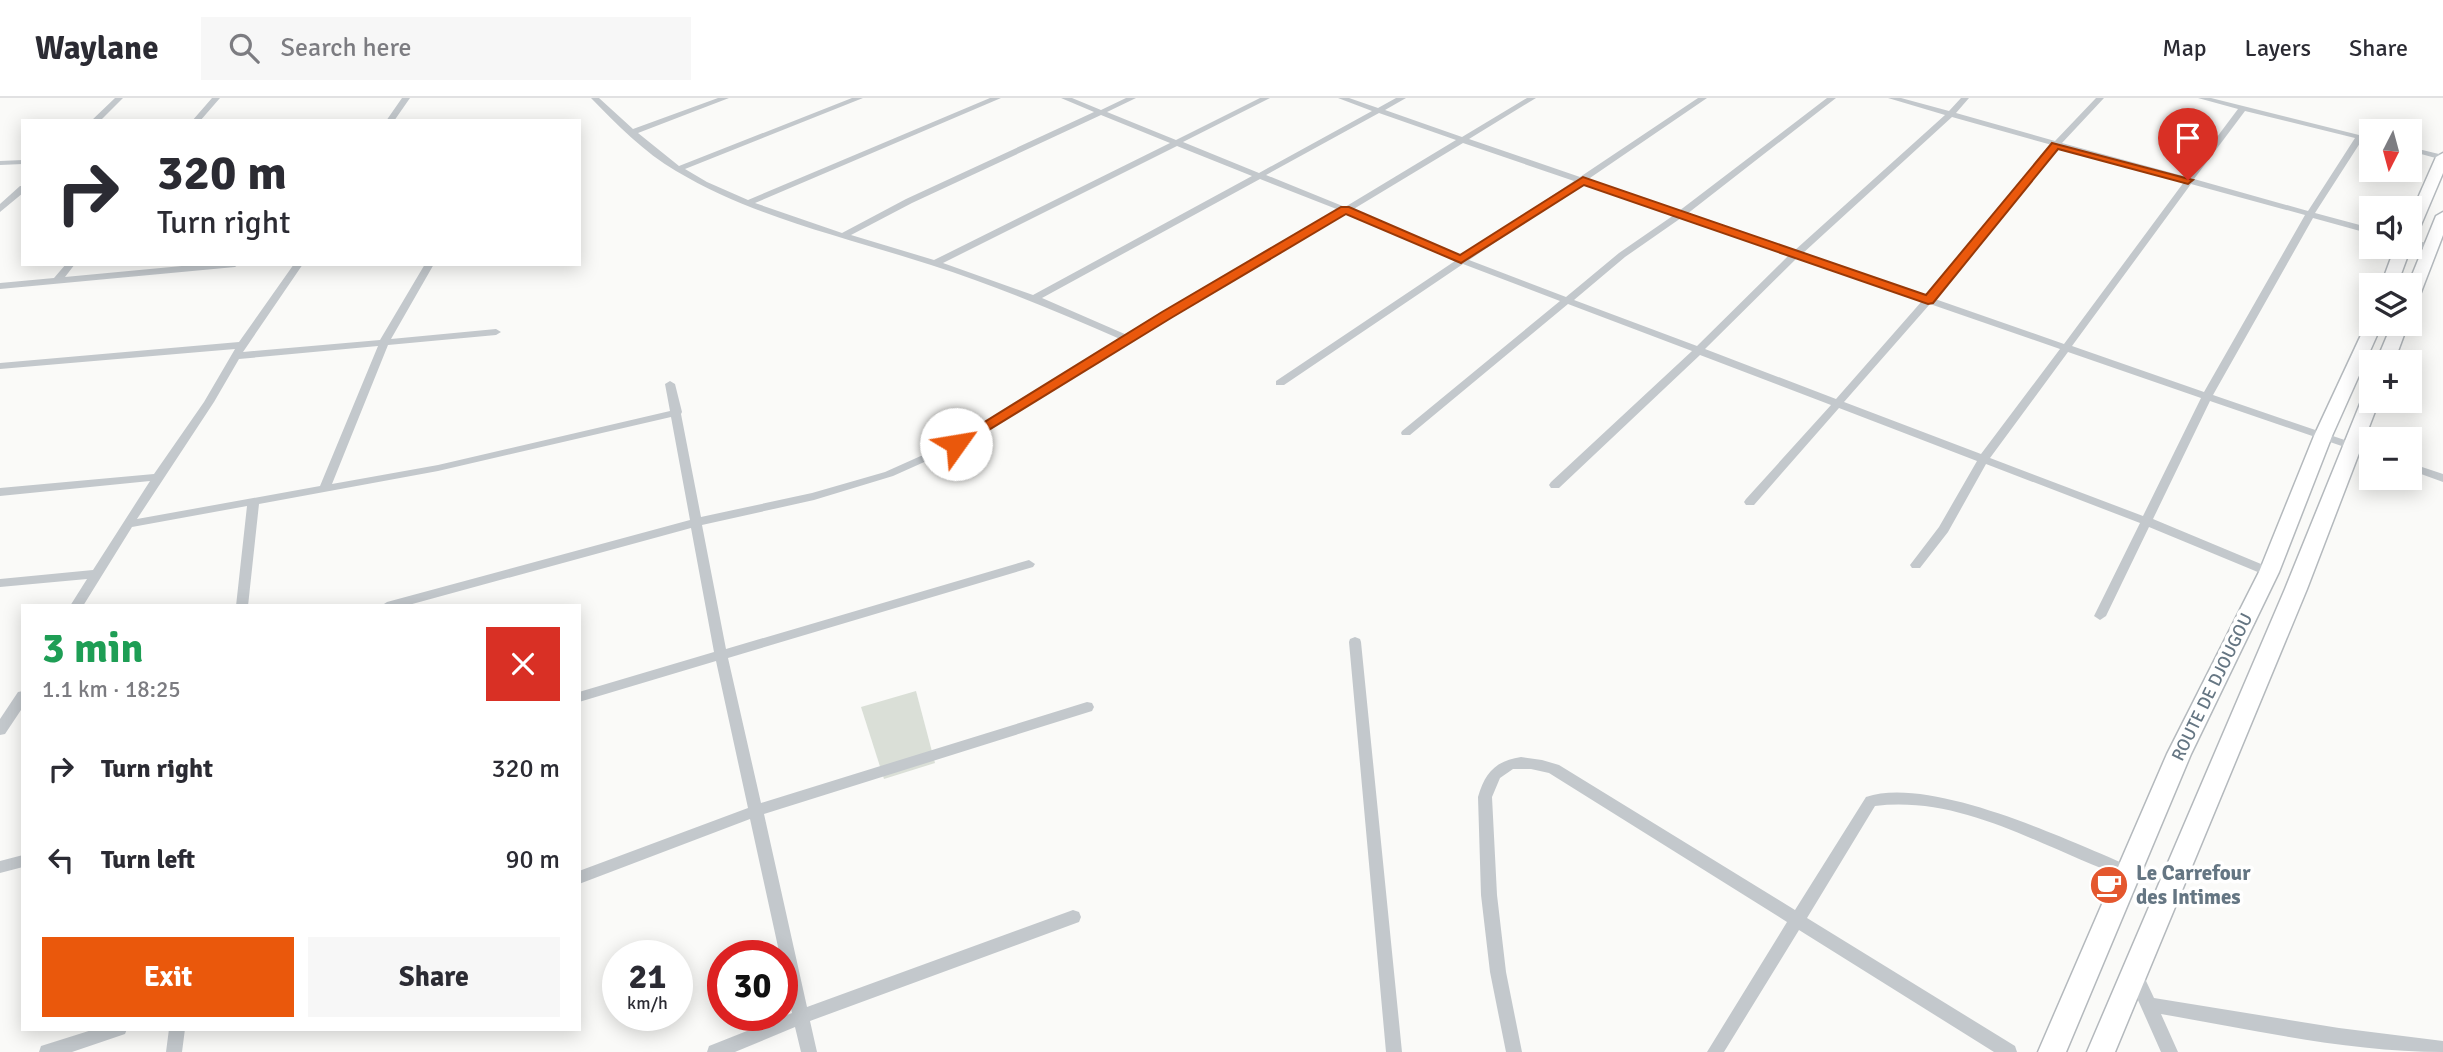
<!DOCTYPE html>
<html lang="en">
<head>
<meta charset="utf-8">
<style>
  body { margin:0; font-family:Signika,sans-serif; background:#f7f7f7; color:#2b2b33; height:100vh; display:flex; flex-direction:column; font-size:26px; white-space:nowrap }
  * { box-sizing:border-box; margin:0 }
  p { font-size:23px; color:#7c7c81 }
  .icon { flex:none; width:38px; height:38px; fill:none; stroke:currentColor; stroke-width:2; stroke-linecap:round; stroke-linejoin:round }
  .map { position:relative; flex:1; overflow:hidden }
  .side { position:absolute; left:21px; top:506px; width:560px; height:427px; display:flex; flex-direction:column; background:#fff; border-radius:0px; box-shadow:0 4px 18px #0003 }
  .side>* { flex:none }
  .top-card { position:absolute; left:21px; top:21px; width:560px; height:147px; border-radius:0px; box-shadow:0 4px 18px #0003; background:#fff; color:#2b2b33; overflow:hidden }
  .needle { width:46px; rotate:186deg }
  .fabs { position:absolute; left:2359px; top:21px; display:grid; gap:14px }
  .fabs a { display:grid; place-items:center; width:63px; height:63px; border-radius:0px; background:#fff; box-shadow:0 4px 18px #0003; font-size:35px }
  .speed { position:absolute; left:602px; top:842px; display:flex; gap:14px; font-size:35px; font-weight:700; text-align:center }
  .speed>* { display:grid; place-content:center; width:91px; height:91px; border-radius:50%; background:#fff; box-shadow:0 4px 18px #0003; line-height:1 }
  .speed small { font-size:18px; font-weight:400 }
  .speed .limit { border:10px solid #d22; background:#fff; color:#111 }
  .pin { position:absolute; display:grid; place-items:center; width:60px; height:60px; color:#fff; margin:-72px -30px; border-radius:50% 50% 50% 0; rotate:-45deg; box-shadow:0 0 7px #0007 }
  .pin .icon { rotate:45deg }
  .me { position:absolute; width:77px; margin:-38px; rotate:58deg; stroke-linejoin:round; filter:drop-shadow(0 0 5px #0008) }
  .turn { display:flex; align-items:center; gap:24px; height:147px; padding:0 21px; font-size:32px }
  .turn .icon { width:91px; height:91px; stroke-width:2.5 }
  .turn b { display:block; font-size:49px; line-height:60px }
  .round { display:grid; place-items:center; flex:none; width:74px; height:74px; border-radius:0px; background:#f7f7f7 }
  .headline { display:flex; align-items:center; justify-content:space-between; height:119px; padding:0 21px }
  h1 { font-size:42px; font-weight:700; line-height:52px; color:#1e9e55 }
  .action { display:flex; gap:14px; margin-top:auto; padding:14px 21px }
  .action a { flex:1; height:80px; border-radius:0px; background:#ea580c; color:#fff; font-size:28px; font-weight:700; line-height:80px; text-align:center }
  .action a+a { background:#f7f7f7; color:#2b2b33 }
  ul { padding:0; list-style:none }
  li { display:flex; align-items:center; gap:21px; height:91px; padding:0 21px }
  li div { flex:1 }
  li b { display:block; font-size:26px }
  li em { font-style:normal }
  header { display:flex; align-items:center; gap:42px; box-sizing:border-box; height:98px; padding:0 35px; background:#fff; border-bottom:2px solid #e1e1e2 }
  header strong { font-size:33px }
  nav { display:flex; gap:38px; margin-inline-start:auto; font-size:24px }
  .search { width:490px; height:63px; background:#f7f7f7; display:flex; align-items:center; gap:18px; box-sizing:border-box; padding:0 24px; border-radius:0px; color:#7c7c81; font-size:26px }
  .map>svg:first-child { display:block }
  .green { fill:#dadfd7 }
  .lines { fill:none; stroke-linecap:round; stroke-linejoin:round }
  .trunk-casing { stroke:#b4b9bd; stroke-width:3 }
  .minor { fill:#c3c8cc; fill-rule:evenodd }
  .trunk { fill:#fff; fill-rule:evenodd }
  .route { fill:#ea580c; stroke:#983908; stroke-width:2 }
  .labels { text-anchor:middle; stroke-width:7; stroke-linejoin:round; paint-order:stroke }
  .street-label { font-size:18px; fill:#657683; stroke:#fff }
  .near-poi-label { font-size:21px; font-weight:bold; fill:#657683; stroke:#fff; text-anchor:start }
</style>
</head>
<body>
<header>
<strong>Waylane</strong>
<div class="search"><svg class="icon" aria-label="search" viewBox="0 0 24 24"><circle cx="10" cy="10" r="6"/><path d="M15 15l6 6"/></svg>Search here</div>
<nav><a>Map</a><a>Layers</a><a>Share</a></nav>
</header>
<div class="map">
<svg width="2443" height="954" viewBox="0 0 2443 954">
  <rect width="100%" height="100%" fill="#fafaf8"/>
  <path class="green" d="M916,593L935,665L884,681L861,609Z"/>
  <g class="lines">
    <g class="trunk-casing">
      <path id="trunk" d="M2443,55V75L2418,134L2410,139V118L2436,59Z
        M2443,114V137L2418,202L2410,207L2408,187L2436,118Z
        M2410,148L2411,149L2397,187H2381L2395,149Z
        M2368,222H2371V226H2382L2332,338L2279,474L2191,656L2066,954H2038L2167,656L2259,474L2314,338Z
        M2392,226H2408L2394,264H2376Z
        M2371,296V303H2379L2307,491L2115,954H2087L2285,491L2362,301Z"/>
    </g>
    <path class="minor" d="M115,0H123L100,23H91Z
      M212,0H220L200,23H192Z
      M402,0H410L394,23H386Z
      M591,0H599L633,31L718,0H729L638,35L679,68L852,0H863L685,71L707,84L748,102L990,0H1001L755,105L842,135L906,101L1094,14L1061,0H1072L1101,12L1126,0H1136L1107,14L1176,42L1260,0H1270L1183,44L1259,75L1372,13L1338,0H1349L1378,10L1396,0H1406L1385,12L1462,39L1527,0H1536L1469,41L1580,79L1698,0H1707L1587,82L1679,113L1827,0H1836L1687,116L1794,153L1945,17L1888,0H1901L1949,13L1961,0H1969L1956,15L2055,43L2096,0H2104L2062,45L2187,79L2238,11L2198,0H2211L2371,40V44L2362,42L2315,115L2371,130V136L2313,120L2213,297L2371,351V358L2210,303L2153,421L2273,471L2275,474L2273,477H2265L2149,429L2106,518L2100,522L2094,518L2140,425L1986,366L1948,434L1920,470H1912L1910,467L1939,429L1977,363L1839,310L1754,407H1746L1744,404L1746,401L1831,307L1700,257L1559,390H1551L1549,387L1551,384L1692,253L1568,206L1410,337H1402L1401,335L1402,333L1560,203L1463,166L1284,287H1276V283L1455,163L1346,116L1169,219L960,348L893,378L814,402L702,427L726,551L1029,462L1035,466L1033,469L728,560L761,705L1087,604L1092,605L1094,609L1092,613L764,716L807,909L1073,812L1079,814L1081,819L1079,824L810,923L817,954H801L795,929L735,954H707L709,948L792,915L782,869V858H780L750,721L579,786V773L748,710L716,563L579,604V594L714,554L691,430L405,508H381L387,504L690,422L671,319L438,373L259,406L248,508H236L247,408L132,429L83,508H70L87,481L0,489V481L93,472L150,383L0,398V390L154,376L204,304L235,251L0,271V265L239,244L294,166H303L243,254L380,242L425,166H434L391,241L496,231L501,234L496,237L388,247L332,386L438,367L670,313L665,286L670,283L675,286L682,314L681,316L701,419L812,395L885,374L952,344L1120,241C1058,214 996,188 931,167C845,139 755,120 676,73C645,55 616,26 591,0ZM2245,13L2355,40L2308,113L2194,81ZM1379,15L1456,42L1345,109L1266,77ZM1101,17L1170,45L934,162L851,137L912,105ZM1952,19L2052,47L1927,199L1802,156ZM1463,45L1574,83L1461,159L1352,112ZM1177,48L1252,78L1033,197L943,165ZM2059,49L2184,84L2064,246L1935,201ZM1260,81L1339,112L1127,237L1042,200ZM1582,86L1674,117L1619,155L1566,199L1469,162ZM2191,86L2305,117L2204,294L2072,248ZM1681,120L1789,157L1697,248L1574,202L1625,159ZM1797,160L1922,203L1836,301L1705,251ZM1930,206L2060,251L1981,356L1844,304ZM378,248L320,388L137,421L214,304L239,261ZM2068,254L2201,300L2143,418L1990,360Z
      M2410,49L2443,57V62L2410,53Z
      M23,62V66L0,67V63Z
      M20,88H23V95L0,114V106Z
      M2410,141L2434,147L2436,149L2431,152L2410,147Z
      M66,166H75L65,179L203,166H239L235,169L0,191V185L54,180Z
      M2410,365L2443,376V384L2410,372Z
      M1355,539L1360,541L1361,544L1402,954H1386L1349,544L1350,541Z
      M23,593V609L5,636L0,637V621L18,594Z
      M1521,659L1542,662L1559,667L1795,812L1866,699C1931,677 2070,743 2132,769L2135,774L2132,779L2127,780C2046,752 1965,697 1875,708L1807,820L2015,948L2017,954H1994L1799,832L1724,954H1707L1787,824L1549,675L1531,671H1513L1500,680L1492,699L1497,797L1506,874L1522,954H1506L1490,874L1481,797L1478,699C1485,675 1495,663 1521,659Z
      M23,757V769L0,775V763Z
      M2134,868L2140,870L2154,900L2339,930L2443,943V954C2349,954 2254,932 2161,916L2178,954H2161L2126,875L2128,870Z
      M95,931H127L125,936L72,954H39L41,948Z
      M169,931H185L182,954H166Z"/>
    <use href="#trunk" class="trunk"/>
  </g>
  <path class="route" d="M2052,45L2193,82L2188,86L2058,51L1933,205L1928,206L1584,87L1461,165L1346,116L1171,220L961,349H951L949,346L1162,214L1341,109H1349L1460,157L1583,79L1926,197Z"/>
  <defs>
    <g id="cafe-disc" transform="scale(2.0125)"><circle r="9.5" fill="#e4572e" stroke="#fff"/><path d="M-5.5-4.5H6V0H3Q3 3.5 0 3.5H-2.5Q-5.5 3.5-5.5 0ZM3-3.2v2h1.7v-2ZM-6 4.5H4V6H-6Z" fill="#fff"/></g>
  </defs>
  <g fill-rule="evenodd">
    <use href="#cafe-disc" x="2109" y="787"/>
  </g>
  <g class="labels">
    <g class="street-label">
      <text transform="translate(2212 589) rotate(-64)" y="6">ROUTE DE DJOUGOU</text>
    </g>
    <g class="near-poi-label">
      <text x="2136" y="782">Le Carrefour<tspan x="2136" dy="24">des Intimes</tspan></text>
    </g>
  </g>
</svg>
<div class="fabs">
<a><svg class="needle" viewBox="-14 -14 28 28"><path d="M0-13l5 13h-10z" fill="#e53935"/><path d="M0 13l5-13h-10z" fill="#7c7c81"/></svg></a>
<a><svg class="icon" aria-label="sound" viewBox="0 0 24 24"><path d="M4 9h4l5-4v14l-5-4H4zM17 9q2 3 0 6"/></svg></a>
<a><svg class="icon" aria-label="layers" viewBox="0 0 24 24"><path d="M12 4l9 5-9 5-9-5zM3 14l9 5 9-5"/></svg></a>
<a>+</a>
<a>−</a>
</div>
<div class="speed"><div>21<small>km/h</small></div><div class="limit">30</div></div>
<div class="pin" style="left:2188px;top:82px;background:#d93025"><svg class="icon" aria-label="arrive" viewBox="0 0 24 24"><path d="M6 21V4h12l-3 4 3 4H6"/></svg></div>
<svg class="me" style="left:956px;top:346px" viewBox="-20 -20 40 40"><circle r="19" fill="#fff"/><path d="M0-13L10 11 0 6-10 11z" fill="#ea580c"/></svg>
<div class="top-card">
<div class="turn"><svg class="icon" aria-label="right" viewBox="0 0 24 24"><path d="M7 20v-9h11M14 6l5 5-5 5"/></svg><div><b>320 m</b>Turn right</div></div>
</div>
<section class="side">
<div class="headline"><div><h1>3 min</h1><p>1.1 km · 18:25</p></div><a class="round" style="background:#d93025;color:#fff"><svg class="icon" aria-label="close" viewBox="0 0 24 24"><path d="M6 6l12 12M18 6L6 18"/></svg></a></div>
<ul>
<li><svg class="icon" aria-label="right" viewBox="0 0 24 24"><path d="M7 20v-9h11M14 6l5 5-5 5"/></svg><div><b>Turn right</b></div><em>320 m</em></li>
<li><svg class="icon" aria-label="left" viewBox="0 0 24 24"><path d="M17 20v-9H6M10 6l-5 5 5 5"/></svg><div><b>Turn left</b></div><em>90 m</em></li>
</ul>
<div class="action"><a>Exit</a><a>Share</a></div>
</section>
</div>
</body>
</html>
